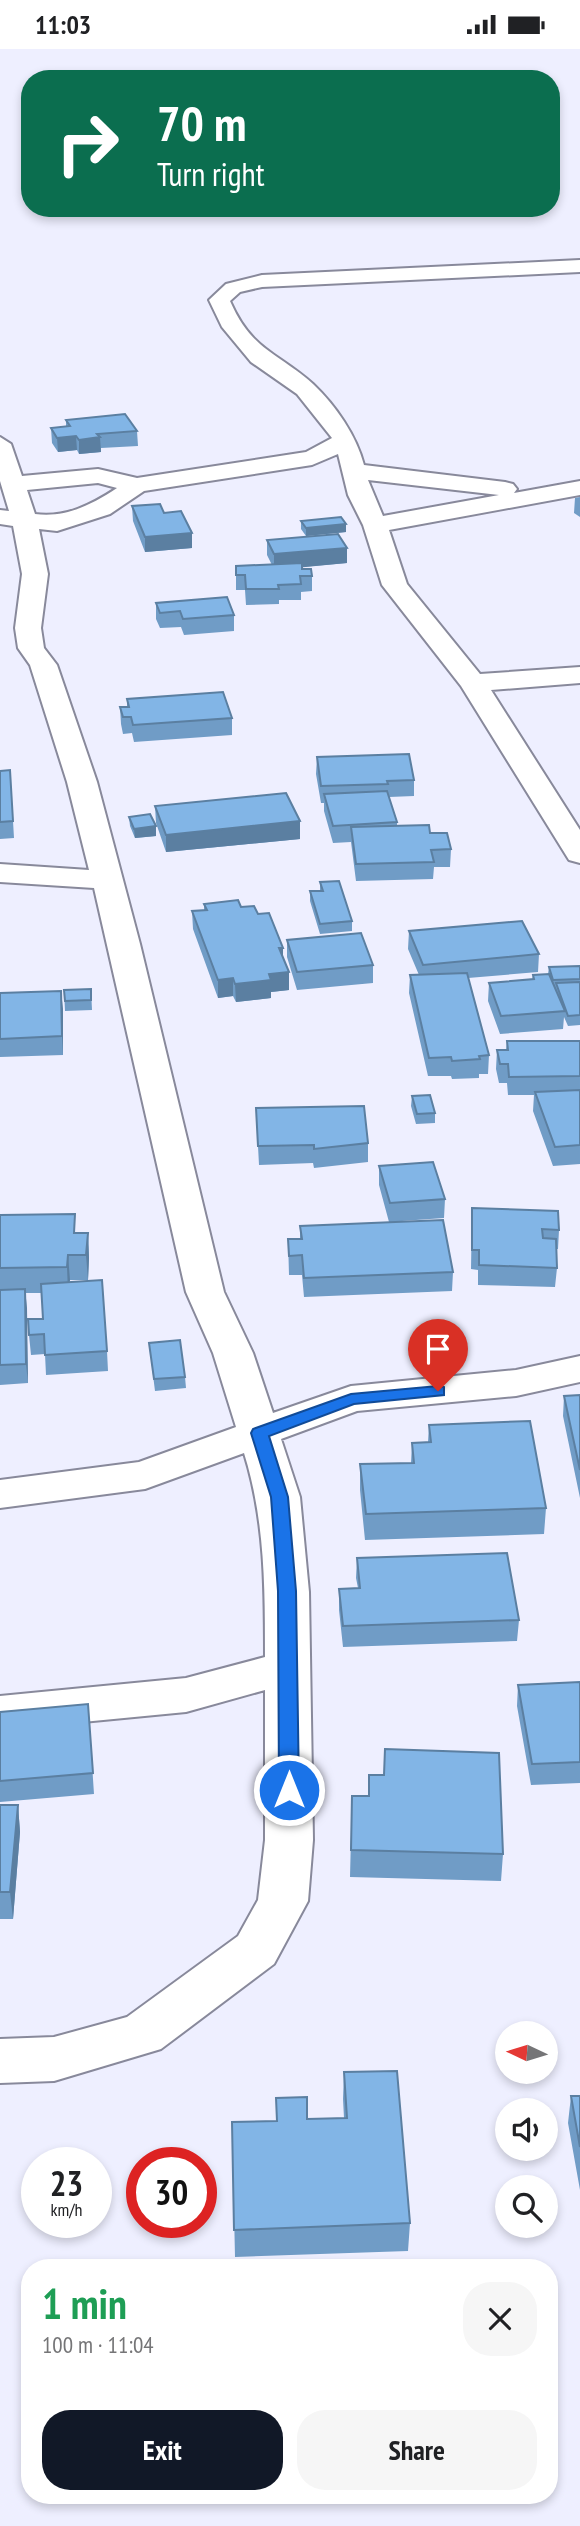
<!DOCTYPE html>
<html lang="en">
<head>
<meta charset="utf-8">
<style>
  body { margin:0; font-family:"PT Sans Narrow",sans-serif; background:#f6f6f6; color:#202124; height:100vh; display:flex; flex-direction:column; font-size:26px; white-space:nowrap }
  * { box-sizing:border-box; margin:0 }
  p { font-size:23px; color:#757577 }
  .icon { flex:none; width:38px; height:38px; fill:none; stroke:currentColor; stroke-width:2; stroke-linecap:round; stroke-linejoin:round }
  .map { position:relative; flex:1; overflow:hidden }
  .side { position:absolute; left:21px; top:2210px; width:537px; height:245px; display:flex; flex-direction:column; background:#fff; border-radius:28px; box-shadow:0 4px 10px #0003 }
  .side>* { flex:none }
  .top-card { position:absolute; left:21px; top:21px; width:539px; height:147px; border-radius:28px; box-shadow:0 4px 10px #0003; background:#0b6e4f; color:#fff; overflow:hidden }
  .needle { width:46px; rotate:274deg }
  .fabs { position:absolute; left:495px; top:1972px; display:grid; gap:14px }
  .fabs a { display:grid; place-items:center; width:63px; height:63px; border-radius:50%; background:#fff; box-shadow:0 4px 10px #0003; font-size:35px }
  .speed { position:absolute; left:21px; top:2098px; display:flex; gap:14px; font-size:35px; font-weight:700; text-align:center }
  .speed>* { display:grid; place-content:center; width:91px; height:91px; border-radius:50%; background:#fff; box-shadow:0 4px 10px #0003; line-height:1 }
  .speed small { font-size:18px; font-weight:400 }
  .speed .limit { border:10px solid #d22; background:#fff; color:#111 }
  .pin { position:absolute; display:grid; place-items:center; width:60px; height:60px; color:#fff; margin:-72px -30px; border-radius:50% 50% 50% 0; rotate:-45deg; box-shadow:0 0 7px #0007 }
  .pin .icon { rotate:45deg }
  .me { position:absolute; width:77px; margin:-38px; rotate:0deg; stroke-linejoin:round; filter:drop-shadow(0 0 5px #0008) }
  .turn { display:flex; align-items:center; gap:24px; height:147px; padding:0 21px; font-size:32px }
  .turn .icon { width:91px; height:91px; stroke-width:2.5 }
  .turn b { display:block; font-size:49px; line-height:60px }
  .round { display:grid; place-items:center; flex:none; width:74px; height:74px; border-radius:28px; background:#f6f6f6 }
  .head { display:flex; align-items:center; justify-content:space-between; height:119px; padding:0 21px }
  h1 { font-size:42px; font-weight:700; line-height:52px; color:#1e9e55 }
  .button { display:flex; gap:14px; margin-top:auto; padding:14px 21px }
  .button a { flex:1; height:80px; border-radius:28px; background:#111827; color:#fff; font-size:28px; font-weight:700; line-height:80px; text-align:center }
  .button a+a { background:#f6f6f6; color:#202124 }
  .status { display:flex; justify-content:space-between; align-items:center; height:49px; padding:0 35px; background:#fff; direction:ltr }
  .status svg { height:19px; fill:currentColor }
  .map>svg:first-child { display:block }
  .lines { fill:none; stroke-linecap:round; stroke-linejoin:round }
  .minor-casing { stroke:#88899b; stroke-width:4 }
  .minor { fill:#fff; fill-rule:evenodd }
  .wall { fill:#709cc6 }
  .shaded-wall { fill:#5b7fa1 }
  .building { fill:#82b5e6; stroke:#5b7fa1; stroke-width:2 }
  .route { fill:#1a73e8; stroke:#114b97; stroke-width:2 }
</style>
</head>
<body>
<div class="status"><b>11:03</b><svg viewBox="0 0 49 12"><path d="M0 12V9h3v3zM5 12V6h3v6zM10 12V3h3v9zM15 12V0h3v12zM26 1h20v11H26zM47 4h2v5h-2z"/></svg></div>
<div class="map">
<svg width="580" height="2477" viewBox="0 0 580 2477">
  <rect width="100%" height="100%" fill="#eeefff"/>
  <g class="lines">
    <g class="minor-casing">
      <path id="minor" d="M580,211V223L262,238L240,243L230,252C252,302 277,303 313,335C336,357 356,386 364,416L505,433L513,435L517,440L514,444L580,432V446L389,481L407,535L480,625L580,618V634L491,641L580,781V814L569,811L461,637L382,536L363,476L348,446L338,405L312,416L144,442L110,465L57,482L39,480L48,525L41,579L44,599L57,616L97,733L140,895L224,1243L253,1304L273,1364L351,1337L516,1321L580,1307V1333L516,1347L357,1362L281,1390L300,1448L309,1543L313,1791L308,1852L274,1915L161,2000L54,2032L0,2034V1990L54,1988L127,1968L238,1887L258,1851L265,1791V1641L186,1663L0,1681V1647L186,1629L265,1608C265,1538 265,1471 244,1404L145,1440L0,1459V1431L139,1413L236,1378L213,1304L186,1243L94,839L0,833V815L89,821L67,733L30,616L18,599L15,579L22,525L13,477L0,475V461L9,462L0,432V388L11,395L22,427L98,420L137,429L306,403L332,389L297,345L251,313L222,278L209,251L226,235L262,226ZM368,431L499,446L383,467ZM98,434L117,439C91,456 66,469 35,465L27,441Z"/>
    </g>
    <use href="#minor" class="minor"/>
  </g>
  <path class="wall" d="M66,371L137,382L138,397L101,399V403L79,405L77,401L58,403L52,394L51,379L66,378Z
    M580,448V468L574,464L575,449Z
    M132,457L192,499L145,503L133,472Z
    M301,472L346,483L306,487L301,480Z
    M267,491L347,514L302,518V520L312,527V542L301,543V551H279V555L246,556L245,541H236V517L272,516L267,506Z
    M156,554L234,566V582L184,586L181,578L160,579L156,570Z
    M127,650L232,669V686L134,693L132,684L123,685L121,675L120,658H127Z
    M317,708L414,731V747L389,748L397,773V777L430,784L451,800L450,818H434L433,830L356,832L351,793L333,794L324,762V754H321L316,725Z
    M10,721L14,789L0,790V722Z
    M155,757L300,790L166,803L156,774Z
    M129,768L156,787L135,789L130,777Z
    M320,833L352,872V882L320,885L310,852V842H320Z
    M204,855L241,858L258,865L283,910L289,941L271,943V949L236,953L233,947L218,949L193,880L192,862L204,861Z
    M409,882L539,905L538,923L468,929L489,1006L488,1025H479V1029L452,1030L451,1027H428L409,944L410,926H419L408,900Z
    M287,891L373,916V934L297,941L287,908Z
    M580,917V976L568,977L564,968L563,980L500,985L488,952L489,934L532,931L533,926L548,925L549,918Z
    M91,940L92,961L65,962L64,941Z
    M0,944L63,960V1006L0,1008Z
    M507,992H580V1115L553,1117L533,1062L534,1046H508L507,1034H499L496,1020L497,1001H506Z
    M412,1047L435,1064V1074L416,1075L411,1057Z
    M256,1059L368,1094V1113L314,1119L313,1114L259,1116Z
    M379,1117L445,1150L444,1169L402,1172L453,1223L452,1242L304,1248L302,1226H289L288,1190H300V1177L389,1173L379,1136Z
    M472,1159L559,1181L558,1200H556L557,1219L555,1238L478,1236V1221L471,1220Z
    M0,1166L76,1184H88L89,1209L88,1231H70L69,1233L107,1302L108,1322L46,1326L45,1305L31,1306L29,1286L43,1270L42,1244H26L28,1334L0,1336Z
    M149,1294L185,1328L186,1339L155,1342Z
    M580,1346V1449L563,1367L564,1347Z
    M429,1376L546,1459L544,1485L365,1491L360,1441V1415L411,1414L412,1394L428,1393Z
    M357,1509L519,1571L517,1592L343,1598L339,1561V1540L358,1539L356,1529Z
    M580,1633V1734L531,1736L517,1657L518,1636Z
    M88,1655L94,1745L0,1753V1663Z
    M352,1747L503,1805L501,1832L350,1828Z
    M0,1756H18L20,1783L13,1870H0Z
    M344,2023L410,2174L408,2202L235,2208L232,2073L276,2072V2049L307,2070L344,2069L343,2050Z
    M571,2047H580V2141L568,2074Z"/>
  <path class="shaded-wall" d="M76,387L77,401L58,403L57,389Z
    M100,388L101,403L79,405V391Z
    M346,475V483L306,487V479Z
    M192,484V499L145,503V488Z
    M347,499V514L274,521V505Z
    M300,772V790L166,803V786Z
    M156,777V787L135,789L134,780Z
    M279,899H283V916Z
    M289,923V941L271,943V949L236,953L235,935L269,925Z
    M233,929V947L218,949V931Z
    M61,942L63,960V1006L62,987Z
    M88,1184L89,1209L88,1231L86,1206Z
    M68,1206L70,1231L68,1243L67,1218Z
    M25,1240L27,1259L28,1334L26,1315Z
    M18,1756L20,1783L13,1870L10,1843Z"/>
  <path class="building" d="M125,365L137,382L97,385L100,388L79,391L76,387L57,389L51,379L70,377L66,371Z
    M160,455L164,464L181,462L192,484L145,488L132,457Z
    M341,468L346,475L306,479L301,472Z
    M338,485L347,499L274,505L267,491Z
    M302,514V520H311L312,527H300L301,535L278,536L279,540H246L245,526H236V517Z
    M227,548L234,566L183,570L180,562L160,564L156,554Z
    M223,643L232,669L133,676L131,668H123L120,658H129L127,650Z
    M409,705L414,731L387,732L388,735L321,737L317,708Z
    M10,721L13,772L0,773V722Z
    M387,742L397,773L333,777L324,745Z
    M286,744L300,772L166,786L155,757Z
    M150,765L156,777L134,780L129,768Z
    M429,776L430,784H447L451,800L431,801L434,813L356,815L351,778Z
    M339,832L352,872L320,875L310,842H323L320,833Z
    M238,851L241,858L254,857L258,865L269,864L283,899H279L289,923L269,925L271,931L235,935L233,929L218,931L192,862L207,861L204,855Z
    M522,872L539,905L423,916L409,882Z
    M361,884L373,916L297,923L287,891Z
    M580,917V930L553,931L549,918Z
    M467,924L489,1006L479,1007L480,1010L452,1012L451,1008L429,1009L410,926Z
    M549,925L565,962L501,967L489,934L534,930L533,926Z
    M580,933V966L568,967L556,934Z
    M91,940V951L65,952L64,941Z
    M61,942L62,987L0,990V944Z
    M507,992H580V1027L509,1028L508,1015H500L497,1001H508Z
    M580,1041V1096L555,1098L535,1043Z
    M430,1046L435,1064L417,1065L412,1047Z
    M364,1057L368,1094L314,1100V1096L258,1097L256,1059Z
    M433,1113L445,1150L390,1154L379,1117Z
    M472,1159L558,1162L559,1181L542,1180L543,1189L556,1190L557,1219L479,1216V1201H472Z
    M75,1165L74,1184H88L86,1206H68L67,1218L0,1219V1166Z
    M443,1171L453,1223L304,1229L302,1206L289,1207L288,1190H302L300,1177Z
    M102,1231L107,1302L45,1306L44,1285L29,1286L28,1270H43L41,1235Z
    M25,1240L26,1315L0,1316V1241Z
    M180,1291L185,1328L154,1330L149,1294Z
    M580,1346V1421L564,1347Z
    M530,1372L546,1459L366,1465L360,1415L414,1414L412,1394L431,1393L429,1376Z
    M507,1504L519,1571L343,1577L339,1540L360,1539L357,1509Z
    M580,1633V1713L532,1715L518,1636Z
    M88,1655L93,1724L0,1732V1663Z
    M385,1700L499,1704L503,1805L351,1801L352,1747H369V1726H384Z
    M0,1756H18L10,1843H0Z
    M397,2022L410,2174L234,2181L232,2073L277,2072L276,2049L307,2048V2070L347,2069L344,2023Z
    M571,2047H580V2098Z"/>
  <path class="route" d="M438,1337L444,1338V1346L354,1355L269,1387L288,1448L296,1542L299,1741L296,1747H282L279,1741L278,1542L271,1448L251,1384L253,1380L351,1345Z"/>
</svg>
<div class="fabs">
<a><svg class="needle" viewBox="-14 -14 28 28"><path d="M0-13l5 13h-10z" fill="#e53935"/><path d="M0 13l5-13h-10z" fill="#757577"/></svg></a>
<a><svg class="icon" aria-label="sound" viewBox="0 0 24 24"><path d="M4 9h4l5-4v14l-5-4H4zM17 9q2 3 0 6"/></svg></a>
<a><svg class="icon" aria-label="search" viewBox="0 0 24 24"><circle cx="10" cy="10" r="6"/><path d="M15 15l6 6"/></svg></a>
</div>
<div class="speed"><div>23<small>km/h</small></div><div class="limit">30</div></div>
<div class="pin" style="left:438px;top:1342px;background:#d93025"><svg class="icon" aria-label="arrive" viewBox="0 0 24 24"><path d="M6 21V4h12l-3 4 3 4H6"/></svg></div>
<svg class="me" style="left:289px;top:1741px" viewBox="-20 -20 40 40"><circle r="17" fill="#1a73e8" stroke="#fff" stroke-width="3"/><path d="M0-11L8 9 0 5-8 9z" fill="#fff"/></svg>
<div class="top-card">
<div class="turn"><svg class="icon" aria-label="right" viewBox="0 0 24 24"><path d="M7 20v-9h11M14 6l5 5-5 5"/></svg><div><b>70 m</b>Turn right</div></div>
</div>
<section class="side">
<div class="head"><div><h1>1 min</h1><p>100 m · 11:04</p></div><a class="round"><svg class="icon" aria-label="close" viewBox="0 0 24 24"><path d="M6 6l12 12M18 6L6 18"/></svg></a></div>
<div class="button"><a>Exit</a><a>Share</a></div>
</section>
</div>
</body>
</html>
